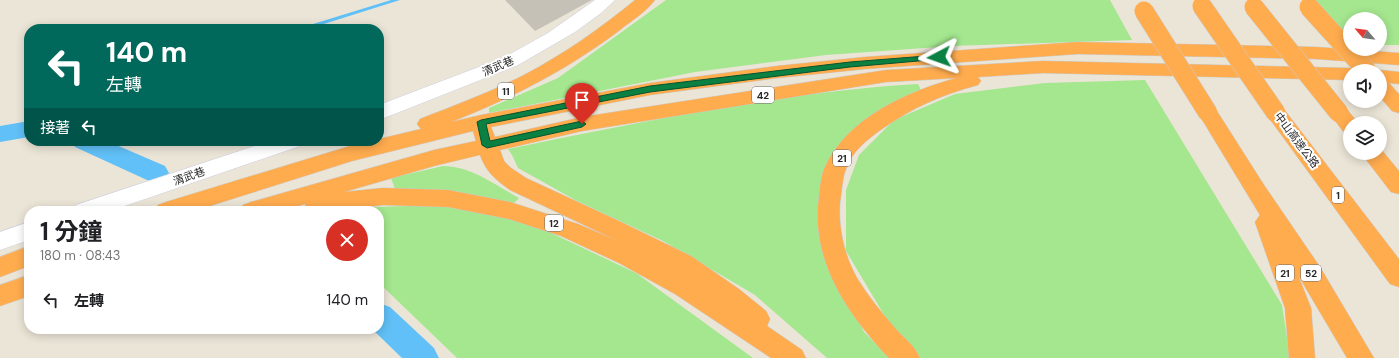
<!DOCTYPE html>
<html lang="zh-TW">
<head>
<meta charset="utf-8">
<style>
  body { margin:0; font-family:"DM Sans","Noto Sans TC",sans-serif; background:#f2f2f2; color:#202124; height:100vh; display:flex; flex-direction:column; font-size:15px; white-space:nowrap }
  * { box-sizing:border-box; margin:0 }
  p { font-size:13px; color:#757577 }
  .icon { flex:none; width:22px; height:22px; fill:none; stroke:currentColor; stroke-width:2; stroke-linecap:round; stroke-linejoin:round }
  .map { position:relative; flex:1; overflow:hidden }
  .drawer { position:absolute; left:24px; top:206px; width:360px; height:128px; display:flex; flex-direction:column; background:#fff; border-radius:16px; box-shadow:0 2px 10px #0003 }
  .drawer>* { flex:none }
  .hud { position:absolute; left:24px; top:24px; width:360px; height:122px; border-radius:16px; box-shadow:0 2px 10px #0003; background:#00695c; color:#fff; overflow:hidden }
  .needle { width:26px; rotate:299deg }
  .buttons { position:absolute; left:1343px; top:12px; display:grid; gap:8px }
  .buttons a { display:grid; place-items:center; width:44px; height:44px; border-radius:50%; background:#fff; box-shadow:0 2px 10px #0003; font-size:20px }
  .pin { position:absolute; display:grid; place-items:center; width:34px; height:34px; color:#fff; margin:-41px -17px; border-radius:50% 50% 50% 0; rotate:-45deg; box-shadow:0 0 4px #0007 }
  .pin .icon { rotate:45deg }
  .me { position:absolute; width:44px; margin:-22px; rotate:266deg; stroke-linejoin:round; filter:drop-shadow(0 0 3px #0008) }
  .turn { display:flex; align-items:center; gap:14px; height:84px; padding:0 16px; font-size:18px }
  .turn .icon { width:52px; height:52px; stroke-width:2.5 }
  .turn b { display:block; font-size:28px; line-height:34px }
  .then { display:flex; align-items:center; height:38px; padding:0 16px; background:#0003; gap:8px; font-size:15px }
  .round { display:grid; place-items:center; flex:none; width:42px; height:42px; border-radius:21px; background:#f2f2f2 }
  .overview { display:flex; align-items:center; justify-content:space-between; height:68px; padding:0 16px }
  h1 { font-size:24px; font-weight:700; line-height:30px }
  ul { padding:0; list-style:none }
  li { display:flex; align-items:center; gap:12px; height:52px; padding:0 16px }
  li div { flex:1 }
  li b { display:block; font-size:15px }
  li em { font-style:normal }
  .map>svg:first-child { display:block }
  .green { fill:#a4e78f }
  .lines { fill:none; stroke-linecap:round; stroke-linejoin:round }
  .stream { fill:#61c0f7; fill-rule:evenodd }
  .canal { fill:#61c0f7; fill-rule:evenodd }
  .building { fill:#c6c1b7 }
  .minor-casing { stroke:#cccfe2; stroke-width:1 }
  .highway-casing { stroke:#cbcbcb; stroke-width:1 }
  .minor { fill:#fff; fill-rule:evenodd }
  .highway { fill:#ffac4f; fill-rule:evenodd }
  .highway-bridge-casing { stroke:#cbcbcb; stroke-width:20; stroke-linecap:butt }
  .highway-bridge { stroke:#ffac4f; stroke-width:19 }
  .route { fill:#0b8043; stroke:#07532c }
  .labels { text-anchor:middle; stroke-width:4; stroke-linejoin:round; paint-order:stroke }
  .shield { fill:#fff; stroke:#686868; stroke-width:1 }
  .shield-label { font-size:10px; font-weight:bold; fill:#272727 }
  .street-label { font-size:11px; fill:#272727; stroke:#fff }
</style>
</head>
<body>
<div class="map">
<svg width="1399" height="358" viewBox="0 0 1399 358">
  <rect width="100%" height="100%" fill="#ebe5d7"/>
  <path class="green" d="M666,0H1110L1132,40L953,46L826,55L695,72L489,113V108L558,78Z
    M1307,0H1399V45H1380V19H1350V44Z
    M1145,80L1282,305L1290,358H919L899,340L846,251V190L859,155L894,120L955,94L1045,83Z
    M918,84L921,90L832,173L824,245L864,332L890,358H827L755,295L663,241L577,201L518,168L512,155L508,149C643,122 780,92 918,84Z
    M443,166C471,166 495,185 519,198L514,203L479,196L395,189L391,178Z
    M441,205L530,223L636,273L753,358H457L379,283V211H340L374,207Z"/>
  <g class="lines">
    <path class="stream" d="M391,0H400L308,29H299L300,28Z"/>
    <path class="canal" d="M29,121V137L0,142V126Z
      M72,141H107L165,166L169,173L165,180L156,182L147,180L75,147Z
      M379,303L390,307L434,348L439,358H402L372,329H379Z"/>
  </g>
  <path class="building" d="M505,0H592L535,31Z"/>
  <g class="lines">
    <g class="minor-casing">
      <path id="minor" d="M595,0H615L601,13L575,32L518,65L379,120V105L505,57L548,33Z
        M270,141H303L300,146L110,211H73L76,205Z
        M29,222V240L0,250V232Z"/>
    </g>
    <g class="highway-casing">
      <path id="highway" d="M635,0H655C646,12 631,21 620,30C567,70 512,98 451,122L481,115L650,83L777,66L865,57L1078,42L1316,47L1399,53V65L1316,59L1078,54L865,69L777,78L650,95L491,127L495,137L582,117L886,70L1043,61L1350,68L1357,70L1358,71H1350V80L1043,73L978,77L981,81L978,85C941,95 914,107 882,129C868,139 852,151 846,169C842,179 842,191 840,202C838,227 844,255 857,278C868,296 881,312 895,328C904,338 915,346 920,358H889C848,315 810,260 819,197C820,187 821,176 825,167C847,118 908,91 957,78L886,82L582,131L500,150L504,161L511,168L526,178L619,221L691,256L739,289L766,311L770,319L767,326L802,350L806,358H771L675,294L619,263L561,236L509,219L448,207L383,205L329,211L308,210L305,204L280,211H240L243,205L251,202L434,150L476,141L473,131L352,161L194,211H155L158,205L166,202L350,146L379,141V139L421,129L417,124L420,119C455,105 491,92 524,75C564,54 601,28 635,0ZM480,155C486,172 496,180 510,190L618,241L578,224L510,202L448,190L383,188L344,192L434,166Z
        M1380,70L1399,72V84L1389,83L1399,94V113L1392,111L1380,97V71H1376Z
        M1208,106L1215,108L1264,185L1320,267L1374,358H1347L1298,275L1311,308L1315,358H1289L1285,308L1255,222L1260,215L1198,113L1201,108Z
        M1276,106L1283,108L1399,259V287L1390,284L1269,118L1266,113L1269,108Z
        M1339,106L1346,108L1358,123H1350V133L1343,131L1329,113L1332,108Z
        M1380,148L1399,171V194L1391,192L1361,153H1380Z
        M29,246V266L0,277V257Z
        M29,275V296L0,306V285Z"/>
    </g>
    <use href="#minor" class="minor"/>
    <use href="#highway" class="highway"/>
    <g class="highway-bridge-casing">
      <path id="highway-bridge" d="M1202,6L1276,113
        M1254,7L1339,113
        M1309,7L1367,71
        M1144,11L1208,113"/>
    </g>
    <use href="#highway-bridge" class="highway-bridge"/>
  </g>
  <path class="route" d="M939,55L942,57L941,59L850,67L650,92L486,124L490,141L582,121L586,124L582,127L487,148L482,145L477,122L481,120L650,86L850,62Z"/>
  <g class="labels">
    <g class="shield">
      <rect x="498" y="83" width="16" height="16" rx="3"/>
      <rect x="752" y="87" width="22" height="16" rx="3"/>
      <rect x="833" y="150" width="18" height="16" rx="3"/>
      <rect x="1332" y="187" width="12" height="16" rx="3"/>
      <rect x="545" y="215" width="18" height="16" rx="3"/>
      <rect x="1276" y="265" width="18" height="16" rx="3"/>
      <rect x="1301" y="265" width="20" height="16" rx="3"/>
    </g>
    <g class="shield-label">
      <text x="506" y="95">11</text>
      <text x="763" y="99">42</text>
      <text x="842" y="162">21</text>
      <text x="1338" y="199">1</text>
      <text x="554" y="227">12</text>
      <text x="1285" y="277">21</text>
      <text x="1311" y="277">52</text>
    </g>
    <g class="street-label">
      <text transform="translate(498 66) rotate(-23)" y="4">清武巷</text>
      <text transform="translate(1297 140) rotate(53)" y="4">中山高速公路</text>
      <text transform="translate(189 176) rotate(-19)" y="4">清武巷</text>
    </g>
  </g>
</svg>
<div class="buttons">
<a><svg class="needle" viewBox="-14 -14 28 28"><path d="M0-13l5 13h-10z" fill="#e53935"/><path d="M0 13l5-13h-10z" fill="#757577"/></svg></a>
<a><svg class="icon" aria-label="sound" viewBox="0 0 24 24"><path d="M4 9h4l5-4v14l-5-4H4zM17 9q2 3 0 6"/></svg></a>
<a><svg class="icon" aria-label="layers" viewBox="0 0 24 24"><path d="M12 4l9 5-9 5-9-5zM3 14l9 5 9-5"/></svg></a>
</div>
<div class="pin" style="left:582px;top:124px;background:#d93025"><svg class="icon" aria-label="arrive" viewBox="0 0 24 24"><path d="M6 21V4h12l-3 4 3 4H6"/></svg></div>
<svg class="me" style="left:939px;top:57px" viewBox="-20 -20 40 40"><path d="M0-17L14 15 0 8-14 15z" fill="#0b8043" stroke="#fff" stroke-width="4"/></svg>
<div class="hud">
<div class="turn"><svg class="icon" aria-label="left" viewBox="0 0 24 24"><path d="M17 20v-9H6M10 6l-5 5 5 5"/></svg><div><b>140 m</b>左轉</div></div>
<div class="then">接著<svg class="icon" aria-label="left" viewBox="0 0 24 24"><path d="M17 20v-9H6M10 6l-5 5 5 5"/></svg></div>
</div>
<section class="drawer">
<div class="overview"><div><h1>1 分鐘</h1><p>180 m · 08:43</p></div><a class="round" style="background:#d93025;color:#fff"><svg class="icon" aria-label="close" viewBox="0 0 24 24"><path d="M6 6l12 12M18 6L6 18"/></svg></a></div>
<ul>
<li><svg class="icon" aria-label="left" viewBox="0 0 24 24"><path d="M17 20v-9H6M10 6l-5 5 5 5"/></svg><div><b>左轉</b></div><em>140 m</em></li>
</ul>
</section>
</div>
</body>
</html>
